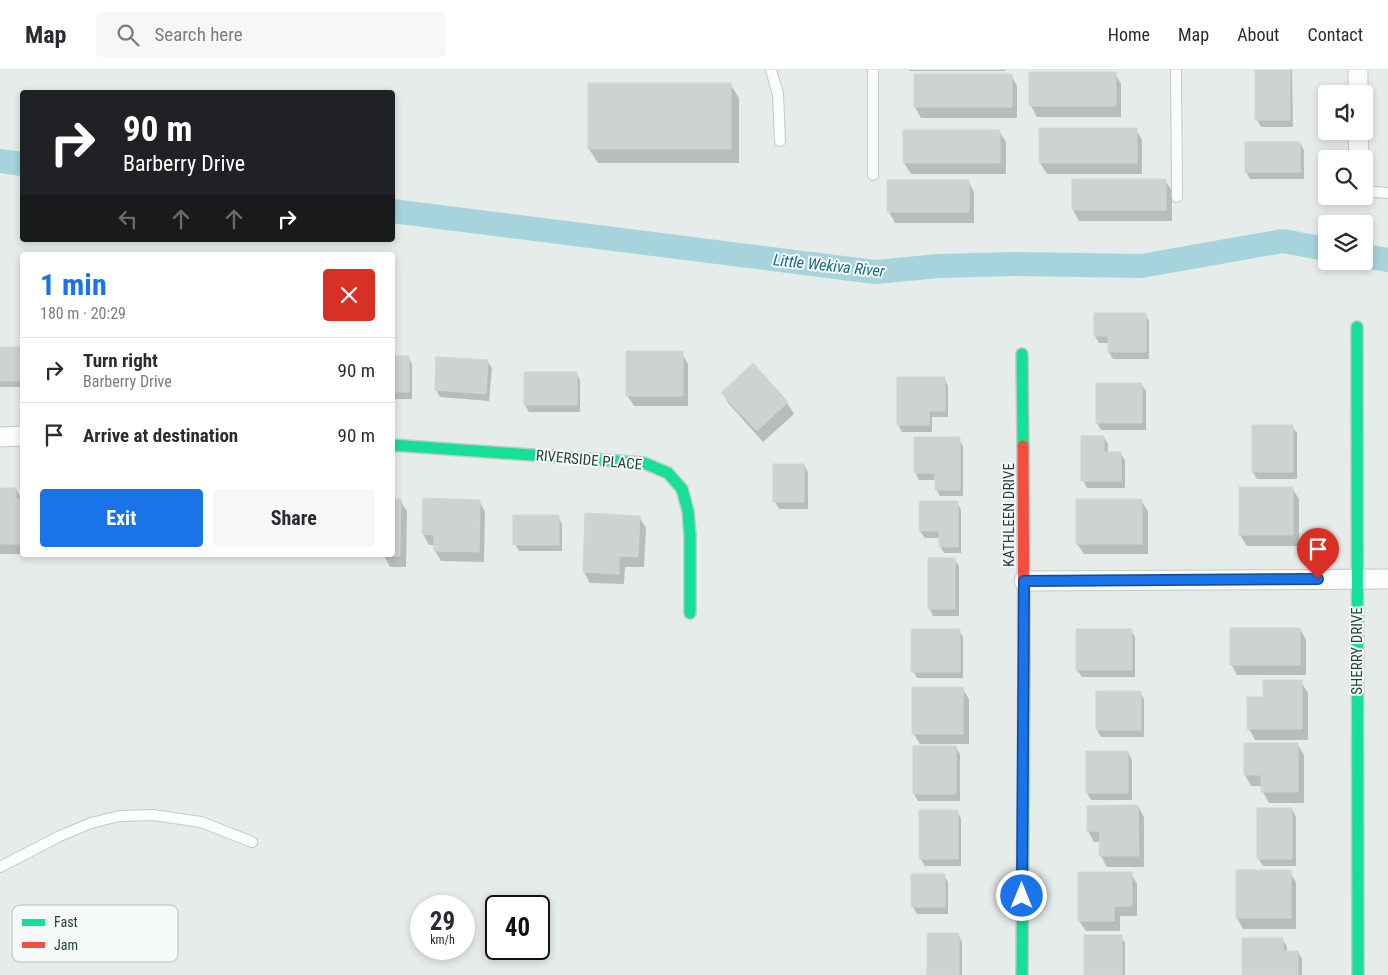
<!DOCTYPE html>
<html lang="en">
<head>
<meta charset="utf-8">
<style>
  body { margin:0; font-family:"Roboto Condensed",sans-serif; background:#f7f7f7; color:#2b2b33; height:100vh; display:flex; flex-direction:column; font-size:19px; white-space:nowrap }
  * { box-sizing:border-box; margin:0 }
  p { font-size:16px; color:#7c7c81 }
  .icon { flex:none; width:28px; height:28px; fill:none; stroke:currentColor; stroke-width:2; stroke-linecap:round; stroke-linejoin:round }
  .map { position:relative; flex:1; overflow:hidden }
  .panel { position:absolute; left:20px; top:182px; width:375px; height:305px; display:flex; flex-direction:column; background:#fff; border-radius:5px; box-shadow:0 2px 8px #0003 }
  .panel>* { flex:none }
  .banner { position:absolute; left:20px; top:20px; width:375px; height:152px; border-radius:5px; box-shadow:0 2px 8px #0003; background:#202124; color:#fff; overflow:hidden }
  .tools { position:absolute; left:1318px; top:15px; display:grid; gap:10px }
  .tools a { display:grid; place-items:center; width:55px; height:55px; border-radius:5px; background:#fff; box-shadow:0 2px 8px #0003; font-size:25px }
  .speed { position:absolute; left:410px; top:825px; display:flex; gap:10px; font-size:25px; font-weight:700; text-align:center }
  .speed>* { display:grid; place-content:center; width:65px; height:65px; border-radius:50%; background:#fff; box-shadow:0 2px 8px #0003; line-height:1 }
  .speed small { font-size:12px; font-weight:400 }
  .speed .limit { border:2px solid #111; border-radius:8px; background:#fff; color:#111 }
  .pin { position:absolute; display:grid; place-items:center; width:42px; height:42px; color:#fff; margin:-51px -21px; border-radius:50% 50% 50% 0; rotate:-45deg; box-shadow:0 0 5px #0007 }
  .pin .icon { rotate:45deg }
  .me { position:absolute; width:55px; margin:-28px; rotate:0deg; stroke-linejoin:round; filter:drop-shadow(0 0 4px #0008) }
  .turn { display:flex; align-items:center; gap:18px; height:105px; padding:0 20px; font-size:22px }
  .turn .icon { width:65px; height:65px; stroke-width:2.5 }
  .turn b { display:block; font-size:35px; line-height:42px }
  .lanes { display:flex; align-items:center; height:48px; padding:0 20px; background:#0003; justify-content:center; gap:25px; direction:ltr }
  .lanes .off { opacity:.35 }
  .round { display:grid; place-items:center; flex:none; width:52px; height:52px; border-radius:5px; background:#f7f7f7 }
  .head { display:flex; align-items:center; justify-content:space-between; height:85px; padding:0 20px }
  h1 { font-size:30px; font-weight:700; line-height:38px; color:#1a73e8 }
  .button { display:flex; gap:10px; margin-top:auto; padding:10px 20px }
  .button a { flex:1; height:58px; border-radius:5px; background:#1a73e8; color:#fff; font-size:20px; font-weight:700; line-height:58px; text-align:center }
  .button a+a { background:#f7f7f7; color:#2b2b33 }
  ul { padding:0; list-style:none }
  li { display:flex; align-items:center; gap:15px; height:65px; padding:0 20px; border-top:1px solid #e1e1e2 }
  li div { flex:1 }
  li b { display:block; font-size:19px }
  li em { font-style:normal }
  header { display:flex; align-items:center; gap:30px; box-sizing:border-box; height:70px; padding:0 25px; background:#fff; border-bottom:1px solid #e1e1e2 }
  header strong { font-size:24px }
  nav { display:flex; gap:28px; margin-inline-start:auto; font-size:18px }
  .search { width:350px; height:45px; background:#f7f7f7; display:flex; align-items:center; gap:12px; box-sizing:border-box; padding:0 18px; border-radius:5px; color:#7c7c81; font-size:19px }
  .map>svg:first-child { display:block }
  .shadow { fill:#0003 }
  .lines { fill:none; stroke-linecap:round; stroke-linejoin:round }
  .canal { stroke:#a6d3dc; stroke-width:24 }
  .building { fill:#cdd3d1; stroke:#cfd5d2 }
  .lane-casing { stroke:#c3c9c7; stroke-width:12 }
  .street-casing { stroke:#c3c9c7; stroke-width:21 }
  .fast-casing { stroke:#c2cac7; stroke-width:14 }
  .jam-casing { stroke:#c2cac7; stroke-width:14 }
  .lane { stroke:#fbfcfc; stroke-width:10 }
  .street { stroke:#fbfcfc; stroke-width:19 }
  .fast { stroke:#16e098; stroke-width:11 }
  .jam { stroke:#f24e42; stroke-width:11 }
  .route-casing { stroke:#114b97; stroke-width:12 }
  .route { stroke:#1a73e8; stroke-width:9 }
  .labels { text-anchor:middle; stroke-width:4; stroke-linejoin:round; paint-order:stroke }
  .street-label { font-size:15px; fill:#22413a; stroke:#f5faf8 }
  .water-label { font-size:16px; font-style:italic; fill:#186d81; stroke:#f5faf8 }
  .key { fill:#f5faf8; stroke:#b6c2bf; stroke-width:1 }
  .key-label { font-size:14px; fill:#22413a }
</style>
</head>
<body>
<header>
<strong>Map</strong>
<div class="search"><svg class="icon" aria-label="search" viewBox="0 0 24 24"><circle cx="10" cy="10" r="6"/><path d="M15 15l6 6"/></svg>Search here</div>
<nav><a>Home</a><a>Map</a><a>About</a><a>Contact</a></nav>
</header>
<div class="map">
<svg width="1388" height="905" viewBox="0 0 1388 905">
  <rect width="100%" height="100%" fill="#e6ece9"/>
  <path class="shadow" d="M909,0H1005V1H909Z
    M1257,0H1292L1293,57H1261L1257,50Z
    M1031,3H1115L1121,14V47H1037L1031,36Z
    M915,5H1011L1017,16V48H921L915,37Z
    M730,14L739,28V93H598L589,79Z
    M1136,59L1142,70V104H1047L1040,93Z
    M999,61L1006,72V104H911L904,93Z
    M1300,73L1304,80V109H1250L1246,102Z
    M1165,110L1172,121V151H1079L1073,140Z
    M968,111L974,122V153H895L889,142Z
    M1145,244L1149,251V289H1113L1109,282V273H1099L1095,266Z
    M0,278H22V317H0Z
    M682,283L688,294V336H634L627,325Z
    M392,287H408L412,294V329H392Z
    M487,291L492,298L489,331L440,327L436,320Z
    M753,295L787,333L794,344L763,372L729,334L722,323Z
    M525,303H576L580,310V342H529L525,335Z
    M944,308L948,316V347H932V362H902L898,355Z
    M1141,314L1146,321V360H1101L1097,353Z
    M1292,356L1297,363V409H1257L1253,402Z
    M1104,367L1108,374V383H1120L1125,390V418H1087L1083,410Z
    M959,369L963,376V426H940L936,419V410H919L915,402Z
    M804,395L808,402V439H779L775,432Z
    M1292,418L1299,429V476H1247L1240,465Z
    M0,419H16L22,430V484H0Z
    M400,430L407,441L406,497H390L384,485H392Z
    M1141,430L1148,441V484H1084L1077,474Z
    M479,431L485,442L484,492L441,491L435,481V475H429L423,464Z
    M920,432H957L961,440V483H944L940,476V468H925L920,461Z
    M558,447L562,454V481H519L515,474Z
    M639,447L646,458L644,497H625L624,514L590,513L584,502Z
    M954,489L959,496V546H933L929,538Z
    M1300,559L1306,570V605H1237L1231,594Z
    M959,560L963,567V608H917L913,601Z
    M1131,560L1135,567V607H1082L1077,600Z
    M1301,612L1308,623V670H1255L1249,659Z
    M962,618L969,629V674H920L913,663Z
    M1140,622L1144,629V667H1101L1097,660Z
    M1245,675H1298L1304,685V733H1269L1263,722V716H1251L1245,705Z
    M956,677L960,684V731H918L914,724Z
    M1128,682L1132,690V730H1091L1087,723Z
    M1138,736L1144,747V797H1107L1101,786V772H1094L1088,761Z
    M1292,739L1296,747V796H1263L1258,788Z
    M957,741L961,748V796H925L920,788Z
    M1290,802L1296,812V859H1243L1237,848Z
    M1131,803L1137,814V846H1120V861H1086L1079,851Z
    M944,805L948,812V844H917L913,837Z
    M958,864L962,872V905H928Z
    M1121,866L1125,873V905H1085Z
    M1283,870L1287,877V882H1298L1302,889V905H1243Z"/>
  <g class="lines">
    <path class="canal" d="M0,91L22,94
      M392,141L875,202L939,196L1013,194L1141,196L1283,171L1326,179
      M1364,186L1388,190"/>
  </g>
  <path class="building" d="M1255,0H1290V50H1255Z
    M1029,2H1116V36H1029Z
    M914,4H1012V37H914Z
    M588,13H731V79H588Z
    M1039,58H1137V93H1039Z
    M903,60H1000V93H903Z
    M1245,72H1300V102H1245Z
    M1072,109H1166V140H1072Z
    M887,110H969V142H887Z
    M1094,243H1146V282H1108V266H1094Z
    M0,277H22V311H0Z
    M626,281H683V326H626Z
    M392,286H409V322H392Z
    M436,287L488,290L486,324L435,320Z
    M753,293L788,332L757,361L721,323Z
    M524,302H577V335H524Z
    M897,307H945V341H929V355H897Z
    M1096,313H1142V353H1096Z
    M1252,355H1293V402H1252Z
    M1081,366H1104V382H1121V411H1081Z
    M914,367H960V420H935V403H914Z
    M773,394H804V432H773Z
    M1239,417H1293V465H1239Z
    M0,418H16V429H22V474H0Z
    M423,428L480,430L479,482L434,481V465L422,464Z
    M392,429H401L400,486H382L383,485H392Z
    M1076,429H1142V474H1076Z
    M919,431H958V477H939V461H919Z
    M585,443L640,446L638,487L619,486V504L583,502Z
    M513,445H559V475H513Z
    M928,488H955V539H928Z
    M1230,558H1300V595H1230Z
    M911,559H960V602H911Z
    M1076,559H1132V600H1076Z
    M1263,610H1302V659H1247V627H1263Z
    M912,617H963V664H912Z
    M1096,621H1141V660H1096Z
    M1244,673H1298V722H1261V705H1244Z
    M913,676H956V724H913Z
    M1086,681H1128V723H1086Z
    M1138,735L1139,786H1099L1100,761H1087V736Z
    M1257,738H1292V789H1257Z
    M919,740H958V789H919Z
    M1236,800H1291V848H1236Z
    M1078,802H1132V836H1114V851H1078Z
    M911,804H945V837H911Z
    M927,863H959V905H927Z
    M1084,865H1122V905H1084Z
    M1242,868H1283V881H1298V905H1242Z"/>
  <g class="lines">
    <g class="lane-casing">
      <path id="lane" d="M771,0L778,24L780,71
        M873,0V105
        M1176,0L1177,127
        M1364,121L1388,123
        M0,797L60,766L91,753L119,746L153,745L201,752L252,772"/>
    </g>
    <g class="street-casing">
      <path id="street" d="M1358,0V24
        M1358,61L1359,89
        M0,367L22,366
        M1024,511L1388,509"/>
    </g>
    <g class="fast-casing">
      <path id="fast" d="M1357,257L1358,905
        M1022,284L1023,376
        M392,375L644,393L668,403L682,419L688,441L690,465V543
        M1022,905L1024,593"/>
    </g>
    <g class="jam-casing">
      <path id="jam" d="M1023,376L1024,593"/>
    </g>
    <use href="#lane" class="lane"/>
    <use href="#street" class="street"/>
    <use href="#fast" class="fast"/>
    <use href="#jam" class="jam"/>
  </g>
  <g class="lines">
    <g class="route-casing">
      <path id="route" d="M1022,826L1024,511L1318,509"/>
    </g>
    <use href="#route" class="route"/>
  </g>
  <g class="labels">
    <g class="street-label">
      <text transform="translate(589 390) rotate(5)" y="5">RIVERSIDE PLACE</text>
      <text transform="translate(1009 445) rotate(-90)" y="5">KATHLEEN DRIVE</text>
      <text transform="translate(1357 581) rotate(-90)" y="5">SHERRY DRIVE</text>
    </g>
    <g class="water-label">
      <text transform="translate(829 195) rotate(6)" y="6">Little Wekiva River</text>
    </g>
  </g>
  <rect x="12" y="835" width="166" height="57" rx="8" class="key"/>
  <rect x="22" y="849" width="23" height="7" fill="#16e098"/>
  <rect x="22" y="872" width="23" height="6" fill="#f24e42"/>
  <g class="key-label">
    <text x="54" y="857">Fast</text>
    <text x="54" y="880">Jam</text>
  </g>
</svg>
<div class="tools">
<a><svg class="icon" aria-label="sound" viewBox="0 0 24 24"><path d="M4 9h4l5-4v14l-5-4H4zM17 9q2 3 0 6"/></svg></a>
<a><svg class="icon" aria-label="search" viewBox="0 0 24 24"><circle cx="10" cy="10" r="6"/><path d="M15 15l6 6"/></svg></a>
<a><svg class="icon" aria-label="layers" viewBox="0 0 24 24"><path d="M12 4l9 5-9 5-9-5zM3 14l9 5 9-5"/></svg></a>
</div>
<div class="speed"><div>29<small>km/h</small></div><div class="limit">40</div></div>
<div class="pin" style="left:1318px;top:509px;background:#d93025"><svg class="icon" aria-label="arrive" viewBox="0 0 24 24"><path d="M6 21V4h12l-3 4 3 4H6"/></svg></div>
<svg class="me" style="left:1022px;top:826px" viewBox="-20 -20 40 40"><circle r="17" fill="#1a73e8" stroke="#fff" stroke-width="3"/><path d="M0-11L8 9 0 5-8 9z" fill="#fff"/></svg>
<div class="banner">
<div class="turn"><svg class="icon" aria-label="right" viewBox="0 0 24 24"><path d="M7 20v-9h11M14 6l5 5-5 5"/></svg><div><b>90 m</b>Barberry Drive</div></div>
<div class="lanes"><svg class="icon off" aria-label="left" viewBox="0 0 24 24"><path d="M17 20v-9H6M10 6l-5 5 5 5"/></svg><svg class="icon off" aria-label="ahead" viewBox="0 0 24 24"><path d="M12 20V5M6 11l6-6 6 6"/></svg><svg class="icon off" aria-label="ahead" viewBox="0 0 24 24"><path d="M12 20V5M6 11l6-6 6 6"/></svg><svg class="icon" aria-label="right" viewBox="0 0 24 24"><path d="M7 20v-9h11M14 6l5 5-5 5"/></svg></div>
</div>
<section class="panel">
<div class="head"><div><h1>1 min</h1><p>180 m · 20:29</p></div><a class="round" style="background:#d93025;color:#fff"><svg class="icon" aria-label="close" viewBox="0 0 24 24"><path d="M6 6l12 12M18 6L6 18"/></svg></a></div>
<ul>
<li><svg class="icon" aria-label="right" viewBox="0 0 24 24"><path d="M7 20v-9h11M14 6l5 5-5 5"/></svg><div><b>Turn right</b><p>Barberry Drive</p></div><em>90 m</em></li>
<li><svg class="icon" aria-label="arrive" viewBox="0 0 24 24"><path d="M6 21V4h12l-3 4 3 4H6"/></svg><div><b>Arrive at destination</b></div><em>90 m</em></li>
</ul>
<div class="button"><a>Exit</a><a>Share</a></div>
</section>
</div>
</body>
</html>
